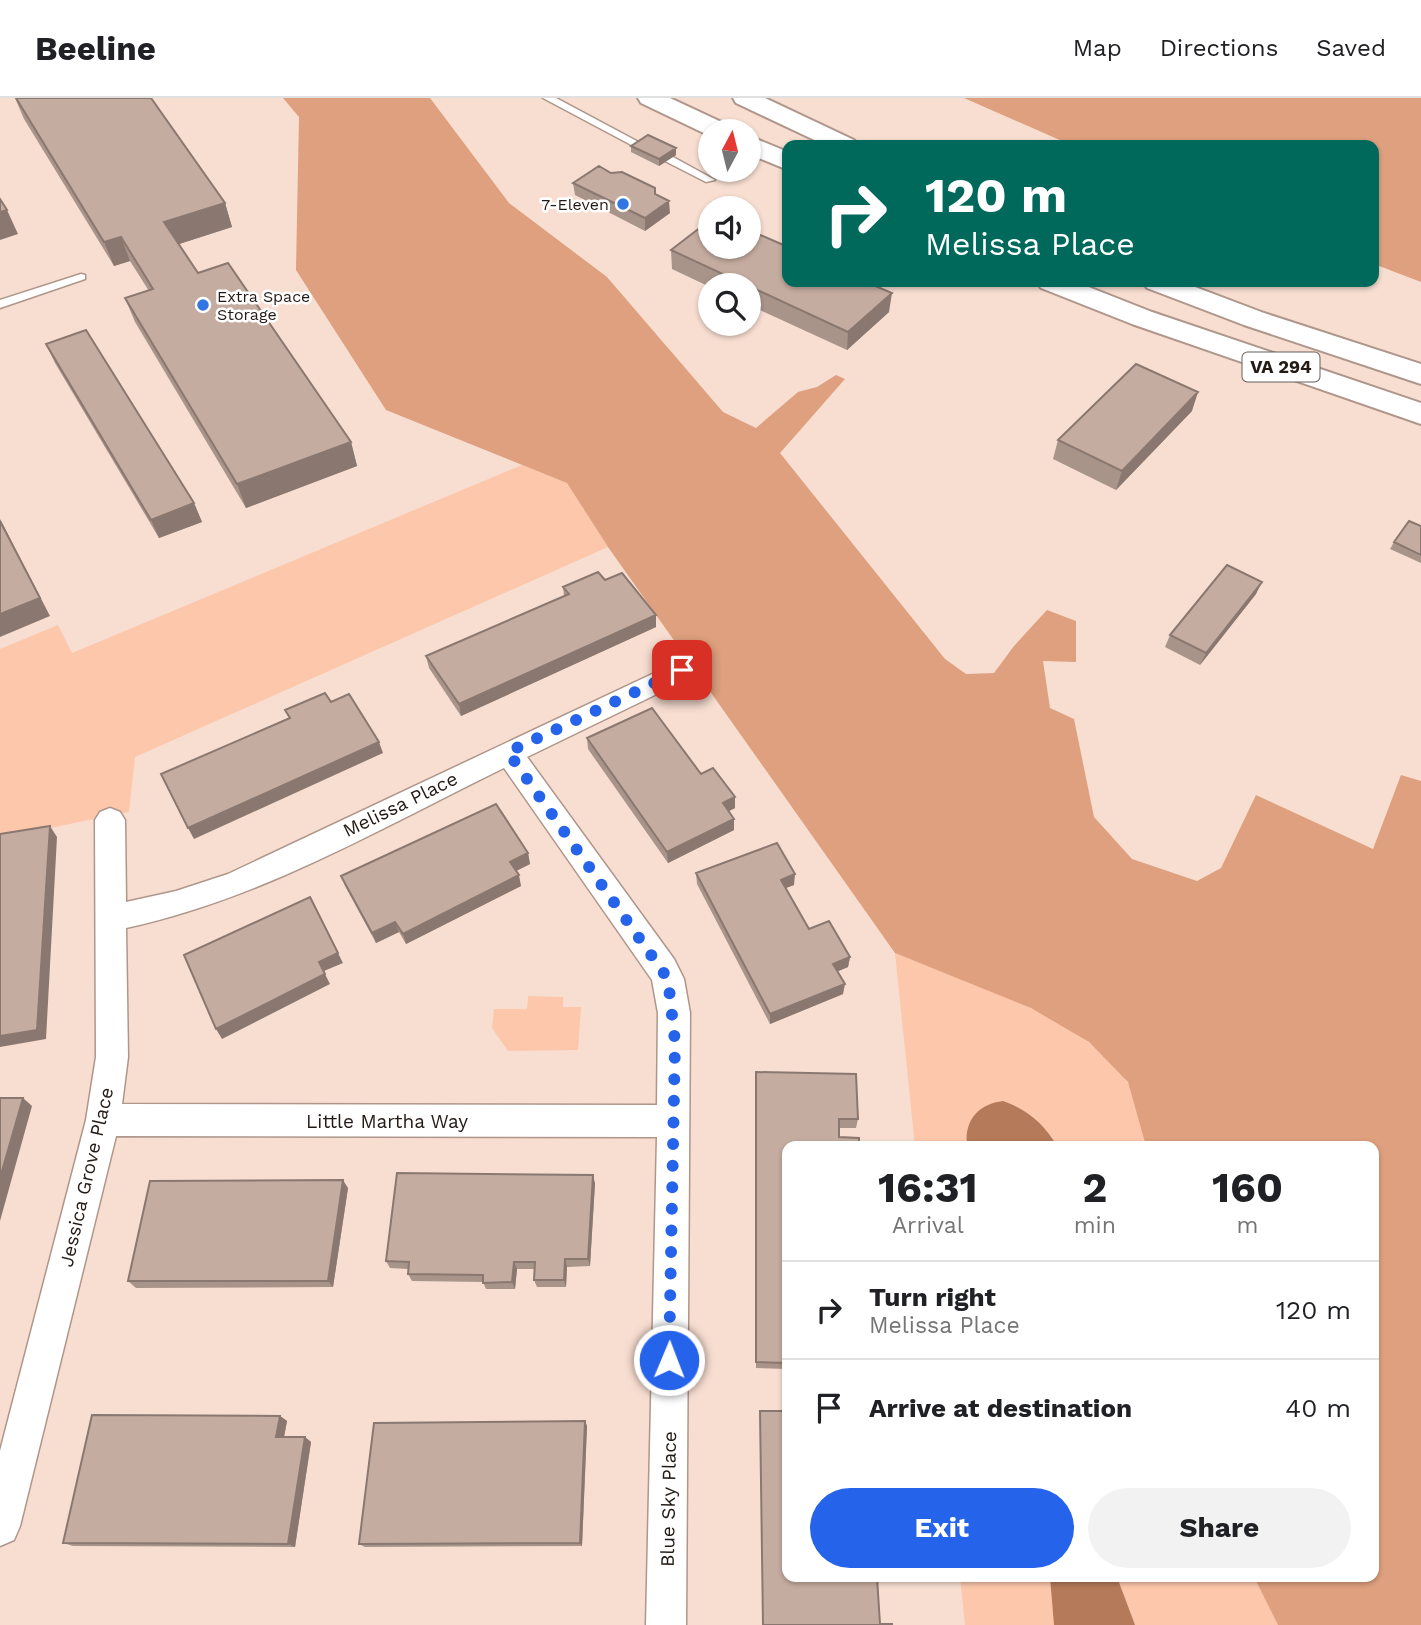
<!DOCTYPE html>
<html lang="en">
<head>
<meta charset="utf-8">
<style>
  body { margin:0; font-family:"Work Sans",sans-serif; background:#f2f2f2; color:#202124; height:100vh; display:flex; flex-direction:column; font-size:26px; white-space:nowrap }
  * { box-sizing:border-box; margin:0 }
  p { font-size:23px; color:#757577 }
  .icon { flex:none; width:38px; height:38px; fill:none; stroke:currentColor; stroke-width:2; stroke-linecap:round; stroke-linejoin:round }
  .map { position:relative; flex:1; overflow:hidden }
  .drawer { position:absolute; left:782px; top:1043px; width:597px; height:441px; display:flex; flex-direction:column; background:#fff; border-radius:14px; box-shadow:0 2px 5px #0004 }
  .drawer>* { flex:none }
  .hud { position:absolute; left:782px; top:42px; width:597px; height:147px; border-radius:14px; box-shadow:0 2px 5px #0004; background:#00695c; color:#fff; overflow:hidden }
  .needle { width:46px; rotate:7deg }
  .controls { position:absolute; left:698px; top:21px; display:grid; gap:14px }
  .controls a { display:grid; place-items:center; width:63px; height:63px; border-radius:50%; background:#fff; box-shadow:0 2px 5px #0004; font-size:35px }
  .pin { position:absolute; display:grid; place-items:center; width:60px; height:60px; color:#fff; margin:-30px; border-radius:14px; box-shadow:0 4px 10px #0006 }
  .me { position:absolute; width:77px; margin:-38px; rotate:1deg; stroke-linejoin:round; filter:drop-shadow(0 0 5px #0008) }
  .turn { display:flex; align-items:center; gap:24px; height:147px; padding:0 28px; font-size:32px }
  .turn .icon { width:91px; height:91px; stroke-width:2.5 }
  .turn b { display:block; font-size:49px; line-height:60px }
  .eta { display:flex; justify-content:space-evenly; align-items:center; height:119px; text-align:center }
  .eta b { font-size:42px; font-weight:700; line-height:49px }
  .primary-button { display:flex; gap:14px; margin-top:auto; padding:14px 28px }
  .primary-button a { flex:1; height:80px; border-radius:42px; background:#2563eb; color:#fff; font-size:28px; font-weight:700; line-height:80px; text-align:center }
  .primary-button a+a { background:#f2f2f2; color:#202124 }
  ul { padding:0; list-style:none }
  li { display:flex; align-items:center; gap:21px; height:98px; padding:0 28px; border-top:2px solid #e0e0e0 }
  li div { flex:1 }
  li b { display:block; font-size:26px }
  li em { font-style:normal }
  header { display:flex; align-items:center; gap:42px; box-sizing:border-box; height:98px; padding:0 35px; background:#fff; border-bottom:2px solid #e0e0e0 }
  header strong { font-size:33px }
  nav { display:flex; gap:38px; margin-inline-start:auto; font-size:24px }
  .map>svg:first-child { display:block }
  .green { fill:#fcc7ab }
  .forest { fill:#dea07e }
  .water { fill:#b57a59 }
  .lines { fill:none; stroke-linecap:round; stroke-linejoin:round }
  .service-casing { stroke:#ae968a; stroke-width:3 }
  .minor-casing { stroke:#ae968a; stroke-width:3 }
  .trunk-casing { stroke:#ae968a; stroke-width:4 }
  .service { fill:#fff; fill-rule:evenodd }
  .minor { fill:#fff; fill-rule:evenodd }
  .trunk { fill:#fff; fill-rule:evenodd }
  .wall { fill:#a9948a }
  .shaded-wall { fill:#8a7870 }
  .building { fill:#c5aca0; stroke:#8a7870; stroke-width:2 }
  .route { stroke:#2563eb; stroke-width:12; stroke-dasharray:0 21.6 }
  .poi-dot { fill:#3276e3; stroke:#fff; stroke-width:2.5 }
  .labels { text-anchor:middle; stroke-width:5; stroke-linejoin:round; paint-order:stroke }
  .far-poi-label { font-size:16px; fill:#231a15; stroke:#fff; text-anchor:end }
  .shield { fill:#fff; stroke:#655f5b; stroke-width:2 }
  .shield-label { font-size:18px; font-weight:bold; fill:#231a15 }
  .street-label { font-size:19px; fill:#231a15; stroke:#fff }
</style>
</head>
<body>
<header>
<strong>Beeline</strong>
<nav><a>Map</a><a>Directions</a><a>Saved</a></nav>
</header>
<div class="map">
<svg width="1421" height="1527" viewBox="0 0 1421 1527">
  <rect width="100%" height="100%" fill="#f8ded1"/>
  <path class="green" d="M522,367L567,385L608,449L135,659L129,714L0,740V551L58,527L72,555Z
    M895,855C970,886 1077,915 1126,982C1136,995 1143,1032 1146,1048H915Z
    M528,898L563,899V909H581L578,952L508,953L492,930L494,911H527Z
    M960,1479H1254L1278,1527H965Z"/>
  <path class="forest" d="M283,0H430L509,105L607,179L723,314L756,330L798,294L817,289L836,277L845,281L780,355L945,561L966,576L994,575L1014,548L1047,512L1076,523V564L1043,563L1050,610L1074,621L1094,719L1132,761L1197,783L1221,770L1256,697L1373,751L1401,677L1421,683V1527H1278L1254,1479H1374V1048H1146L1128,984L1089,944L1031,910L895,855L608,449L567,385L386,312L296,172L299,19Z
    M964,0H1421V184L1374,166V47H1071Z"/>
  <path class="water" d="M1003,1003C1028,1012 1044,1026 1057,1048H967C964,1023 978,1006 1003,1003Z
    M1050,1479H1117L1135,1527H1054Z"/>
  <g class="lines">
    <g class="service-casing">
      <path id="service" d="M543,0H556L646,48L637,50Z
        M665,59H673L715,82L706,84L665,63Z
        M81,176L85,177V181L0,210V202Z"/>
    </g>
    <g class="minor-casing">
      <path id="minor" d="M682,562L692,565L696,572L692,579L527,659L674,861L684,881L690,915L686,1527H646L657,1039L116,1038L20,1428L14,1442L0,1448V1353L86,1022L96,959L95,722L100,714L110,710L120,714L125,722L126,804L176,793L228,776ZM504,670L652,882L658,915L657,1007L122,1006L128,959L126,830C261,801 381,730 504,670Z"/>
    </g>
    <g class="trunk-casing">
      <path id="trunk" d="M638,0H670L730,28L734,33H710V38L641,5Z
        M733,0H765L854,42L858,47H825L736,5Z
        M749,38L788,54V72L749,56Z
        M1037,184H1076L1152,214L1421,305V326L1132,226L1041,190Z
        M1143,184H1182L1264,215L1421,266V286L1244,227L1147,190Z"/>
    </g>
    <use href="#service" class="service"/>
    <use href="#minor" class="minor"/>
    <use href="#trunk" class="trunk"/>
  </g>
  <path class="wall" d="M15,0L225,105L232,129L179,146L198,175L351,344L357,368L246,410L135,224L125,200L149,193L130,163L114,168L24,21Z
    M631,48L676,50V57L659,68L631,54Z
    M573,85L655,96L670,115L645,133L575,97Z
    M671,152L889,214L847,252L749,207V187H710V189L672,171Z
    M46,246L194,405L202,424L159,440L55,265Z
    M1192,313L1116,392L1053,361L1058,342Z
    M1421,428V465L1390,451L1394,444Z
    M605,482L656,517V529L461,618L429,570L426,558L564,498L563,489Z
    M1256,496L1200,567L1165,549L1170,537Z
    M587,640L701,676L735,699V710L729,713L734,721V732L668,765L588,651Z
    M528,755L530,766L516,773L521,788L406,846L399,834L376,845L345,788L341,778Z
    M696,775L794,787L786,790L809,831L850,859L848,869L837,873L843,896L770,926L697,786Z
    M756,974L858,1021L856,1030H839V1039L788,1048V1271L756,1270Z
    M595,1085L590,1168L567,1169L566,1189H537L534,1182L535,1171H517L515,1191H486L483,1184L412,1183L408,1176V1171L390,1170L386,1163Z
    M348,1090L333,1189L136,1190L128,1183Z
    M760,1313L880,1526L892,1527H763Z
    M280,1318L287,1323L284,1339H305L311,1344L295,1449L73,1448L63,1445Z
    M585,1323L587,1328L582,1448L365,1449L359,1446Z"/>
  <path class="shaded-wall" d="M676,50V57L659,68V61Z
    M669,103L670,115L645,133V120Z
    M225,105L232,129L173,148L164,124Z
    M7,112L18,136L0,142V114Z
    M121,139L130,163L114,168L104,144Z
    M892,195L889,214L847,252L848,234Z
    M1198,294L1192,313L1116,392L1122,373Z
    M351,344L357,368L246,410L237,386Z
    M194,405L202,424L159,440L151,422Z
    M0,421L50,518L0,539Z
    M1262,484L1256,496L1200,567L1206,555Z
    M656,517V529L461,618L459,606Z
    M379,644L383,655L194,741L188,730Z
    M735,699V710L723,716V705Z
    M734,721V732L668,765L667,754Z
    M50,728L57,739L46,941L0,949V938Z
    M528,755L530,766L512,775L510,764Z
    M795,776L794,787L780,792L781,782Z
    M519,777L521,788L406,846L403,836Z
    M395,824L399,834L376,845L372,835Z
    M338,855L343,865L324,873L319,864Z
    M850,859L848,869L832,876L833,866Z
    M325,876L330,886L222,941L216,931Z
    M845,886L843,896L770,926V916Z
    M23,1000L32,1008L0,1123V1080Z
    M593,1077L595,1085L590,1168L588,1161Z
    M343,1082L348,1090L333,1189L328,1183Z
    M565,1161L567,1169L566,1189L564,1182Z
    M514,1164L517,1171L515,1191L512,1184Z
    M280,1318L287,1323L283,1344L276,1339Z
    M585,1323L587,1328L582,1448L580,1445Z
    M305,1339L311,1344L295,1449L288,1446Z"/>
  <path class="building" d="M16,0H151L225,105L164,124L198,175L228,165L351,344L237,386L125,200L153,191L121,139L104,144Z
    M648,37L676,50L659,61L631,48Z
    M599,68L611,75L622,74L655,90V96L669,103L645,120L573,85Z
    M0,101L7,112L0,114Z
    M710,122V149H749V132L788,149V184H866L892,195L848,234L671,152Z
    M86,232L194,405L151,422L46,246Z
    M1136,266L1198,294L1122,373L1058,342Z
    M0,423L40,500L0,516Z
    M1409,423L1421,428V457L1394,444Z
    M1227,467L1262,484L1206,555L1170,537Z
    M598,474L605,482L622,475L656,517L459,606L426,558L569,496L563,489Z
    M325,595L331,604L349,596L379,644L188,730L161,676L290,620L285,612Z
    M652,610L701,676L713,670L735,699L723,705L734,721L667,754L587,640Z
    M496,706L528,755L510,764L519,777L403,836L395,824L372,835L341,778Z
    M50,728L37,932L0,938V736Z
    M777,745L795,776L781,782L809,831L829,823L850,859L833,866L845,886L770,916L696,775Z
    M310,799L338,855L319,864L325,876L216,931L184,857Z
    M756,974L856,976L858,1021H839V1039L859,1040V1048H788V1265L756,1264Z
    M0,1000H23L0,1080Z
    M397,1075L593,1077L588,1161H565L564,1182H534L535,1164H514L512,1184L483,1185V1177L408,1176L409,1164L386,1163Z
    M343,1082L328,1183H128L150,1083Z
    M760,1313H788V1479H877L880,1526H892V1527H763Z
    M92,1317L280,1318L276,1339H305L288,1446L63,1445Z
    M585,1323L580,1445L359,1446L374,1325Z"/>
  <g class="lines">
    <path class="route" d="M669,1262L675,944L668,881L508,654L682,572"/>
  </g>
  <g class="poi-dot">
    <circle cx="623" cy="106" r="7"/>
    <circle cx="203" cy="207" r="7"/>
  </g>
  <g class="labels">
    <g class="far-poi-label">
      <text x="609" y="112">7-Eleven</text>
      <text x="217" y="204" text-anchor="start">Extra Space<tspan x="217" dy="18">Storage</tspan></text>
    </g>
    <rect class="shield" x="1242.5" y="254.5" width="77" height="29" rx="5"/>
    <g class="shield-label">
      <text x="1281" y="275">VA 294</text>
    </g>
    <g class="street-label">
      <text transform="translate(400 706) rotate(-26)" y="7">Melissa Place</text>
      <text x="387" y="1030">Little Martha Way</text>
      <text transform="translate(86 1079) rotate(-77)" y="7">Jessica Grove Place</text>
      <text transform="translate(668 1401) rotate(-89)" y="7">Blue Sky Place</text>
    </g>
  </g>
</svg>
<div class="controls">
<a><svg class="needle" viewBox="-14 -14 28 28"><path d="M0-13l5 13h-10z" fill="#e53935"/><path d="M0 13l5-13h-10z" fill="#757577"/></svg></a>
<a><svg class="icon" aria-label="sound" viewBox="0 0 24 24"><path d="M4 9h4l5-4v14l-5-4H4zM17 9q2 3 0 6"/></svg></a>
<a><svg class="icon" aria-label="search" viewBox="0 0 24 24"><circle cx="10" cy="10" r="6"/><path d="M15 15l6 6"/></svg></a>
</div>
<div class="pin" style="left:682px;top:572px;background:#d93025"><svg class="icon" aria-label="arrive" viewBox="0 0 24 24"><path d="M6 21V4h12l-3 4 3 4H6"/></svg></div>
<svg class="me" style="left:669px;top:1262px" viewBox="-20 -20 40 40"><circle r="17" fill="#2563eb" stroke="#fff" stroke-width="3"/><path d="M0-11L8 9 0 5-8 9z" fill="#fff"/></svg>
<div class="hud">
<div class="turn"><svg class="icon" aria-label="right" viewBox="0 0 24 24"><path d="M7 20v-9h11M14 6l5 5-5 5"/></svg><div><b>120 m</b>Melissa Place</div></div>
</div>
<section class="drawer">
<div class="eta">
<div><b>16:31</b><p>Arrival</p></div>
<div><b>2</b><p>min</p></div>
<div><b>160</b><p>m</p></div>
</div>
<ul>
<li><svg class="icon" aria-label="right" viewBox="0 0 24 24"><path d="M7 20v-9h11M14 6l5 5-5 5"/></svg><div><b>Turn right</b><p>Melissa Place</p></div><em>120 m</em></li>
<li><svg class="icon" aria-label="arrive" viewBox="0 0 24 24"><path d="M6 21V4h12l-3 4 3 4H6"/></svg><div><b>Arrive at destination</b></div><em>40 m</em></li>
</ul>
<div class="primary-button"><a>Exit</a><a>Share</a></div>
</section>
</div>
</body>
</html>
